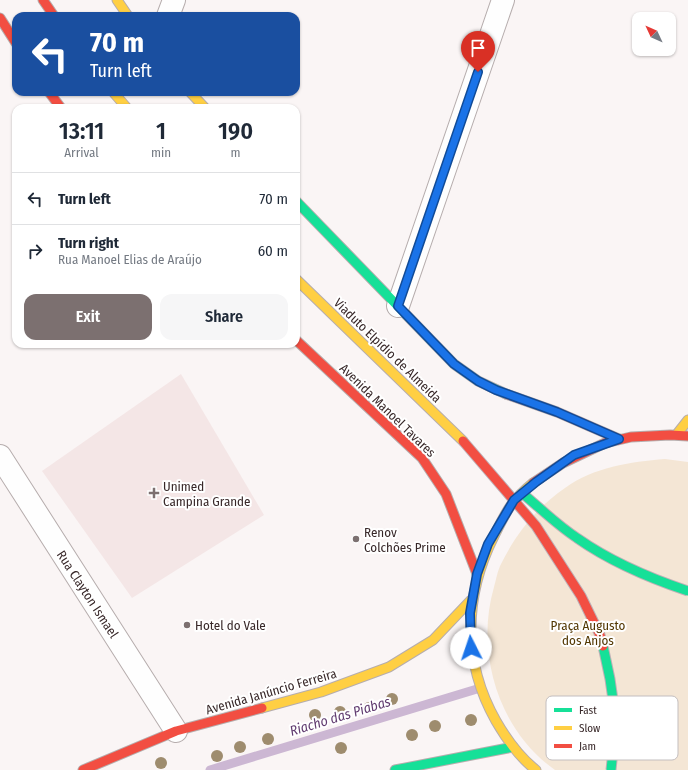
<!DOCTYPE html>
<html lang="en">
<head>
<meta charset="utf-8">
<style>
  body { margin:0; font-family:"Fira Sans Condensed",sans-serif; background:#f6f6f7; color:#1f2937; height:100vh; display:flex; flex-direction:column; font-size:15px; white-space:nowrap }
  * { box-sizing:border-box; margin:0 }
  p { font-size:13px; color:#747a83 }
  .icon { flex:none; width:22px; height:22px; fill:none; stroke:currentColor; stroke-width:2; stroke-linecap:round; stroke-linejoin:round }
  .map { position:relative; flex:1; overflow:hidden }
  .panel { position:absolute; left:12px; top:104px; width:288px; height:244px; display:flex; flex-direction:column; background:#fff; border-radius:12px; box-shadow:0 1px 3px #0004 }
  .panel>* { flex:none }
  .hud { position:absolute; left:12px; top:12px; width:288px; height:84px; border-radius:12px; box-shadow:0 1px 3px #0004; background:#1a4fa0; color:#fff; overflow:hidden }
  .needle { width:26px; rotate:314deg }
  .tools { position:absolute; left:632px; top:12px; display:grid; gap:8px }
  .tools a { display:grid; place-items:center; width:44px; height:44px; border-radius:8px; background:#fff; box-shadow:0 1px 3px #0004; font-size:20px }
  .pin { position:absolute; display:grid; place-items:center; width:34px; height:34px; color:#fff; margin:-41px -17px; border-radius:50% 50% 50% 0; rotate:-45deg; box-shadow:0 0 4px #0007 }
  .pin .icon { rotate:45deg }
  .me { position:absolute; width:44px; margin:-22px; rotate:356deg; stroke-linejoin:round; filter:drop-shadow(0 0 3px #0008) }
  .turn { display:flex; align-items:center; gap:14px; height:84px; padding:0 12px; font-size:18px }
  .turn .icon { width:52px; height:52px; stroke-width:2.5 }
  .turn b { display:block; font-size:28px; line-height:34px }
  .eta { display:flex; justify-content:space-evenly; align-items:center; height:68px; text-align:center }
  .eta b { font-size:24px; font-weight:600; line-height:28px }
  .cta { display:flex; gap:8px; margin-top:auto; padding:8px 12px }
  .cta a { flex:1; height:46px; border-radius:12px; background:#7c7070; color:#fff; font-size:16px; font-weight:600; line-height:46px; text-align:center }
  .cta a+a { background:#f6f6f7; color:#1f2937 }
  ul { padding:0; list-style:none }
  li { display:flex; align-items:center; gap:12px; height:52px; padding:0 12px; border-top:1px solid #e0e1e3 }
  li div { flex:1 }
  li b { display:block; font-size:15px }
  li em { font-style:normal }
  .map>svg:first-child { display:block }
  .built { fill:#f4e6e6 }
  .green { fill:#f4e6d5 }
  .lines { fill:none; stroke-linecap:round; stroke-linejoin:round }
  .stream { stroke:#ccb7d3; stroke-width:9 }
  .street-casing { stroke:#b6adad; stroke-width:24 }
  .fast-casing { stroke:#b6adad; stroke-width:11 }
  .slow-casing { stroke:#b6adad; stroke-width:11 }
  .jam-casing { stroke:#b6adad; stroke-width:11 }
  .street { stroke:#fefefe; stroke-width:22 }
  .fast { stroke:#16e098; stroke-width:9 }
  .slow { stroke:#ffcf43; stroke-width:9 }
  .jam { stroke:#f24e42; stroke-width:9 }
  .fast-bridge-casing { stroke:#beb0b6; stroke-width:11; stroke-linecap:butt }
  .jam-bridge-casing { stroke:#beb0b6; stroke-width:11; stroke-linecap:butt }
  .fast-bridge { stroke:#16e098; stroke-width:9 }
  .jam-bridge { stroke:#f24e42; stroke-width:9 }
  .tree { fill:#9e8c6e }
  .route-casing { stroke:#114b97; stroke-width:10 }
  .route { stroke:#1a73e8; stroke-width:7 }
  .poi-dot { fill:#7c7070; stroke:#fff; stroke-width:1.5 }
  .labels { text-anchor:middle; stroke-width:4; stroke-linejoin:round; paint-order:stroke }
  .street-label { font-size:13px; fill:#382829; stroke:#fff }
  .poi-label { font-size:13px; fill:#382829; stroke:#fff; text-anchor:start }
  .park-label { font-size:13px; fill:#523600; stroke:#fff }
  .water-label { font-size:14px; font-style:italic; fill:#613c70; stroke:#fff }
  .key { fill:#fff; stroke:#c3bebf; stroke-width:1 }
  .key-label { font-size:11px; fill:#382829 }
</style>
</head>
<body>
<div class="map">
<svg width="688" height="770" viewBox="0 0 688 770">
  <rect width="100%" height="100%" fill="#faf5f5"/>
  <path class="built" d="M181,374L264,515L132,598L42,471Z"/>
  <path class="green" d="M665,459L688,462V770H555C498,730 475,652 494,587C496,580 497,573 500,566C515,535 536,508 565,488C594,467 630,462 665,459Z"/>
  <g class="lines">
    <path class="stream" d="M210,770L477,689"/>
    <g class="street-casing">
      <path id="street" d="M168,16L174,0
        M398,306L503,0
        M0,456L176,731"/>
    </g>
    <g class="fast-casing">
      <path id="fast" d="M296,201L454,364L478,381L506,394
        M395,770L513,747"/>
    </g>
    <g class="slow-casing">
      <path id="slow" d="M117,0L128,16
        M113,92L127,108
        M190,92L205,108
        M296,279L463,441
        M677,434L688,420
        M533,483C511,501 507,510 494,536C464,596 462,661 496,721C507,740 519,757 536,770
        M262,708L321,692L389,667L433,640L471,600"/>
    </g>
    <g class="jam-casing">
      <path id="jam" d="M43,0L54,16
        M0,18L16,43
        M49,92L61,108
        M296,340L422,458L446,494L477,574
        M506,394L557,412L619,439
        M533,483L563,463L605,443L631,437L670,435L688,436
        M83,770L176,731L262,708"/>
    </g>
    <use href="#street" class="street"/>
    <use href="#fast" class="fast"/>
    <use href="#slow" class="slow"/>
    <use href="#jam" class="jam"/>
    <g class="fast-bridge-casing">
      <path id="fast-bridge" d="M522,493C540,508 557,525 577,538C611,562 649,578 688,591
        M603,646L610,679L616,721L611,770"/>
    </g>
    <g class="jam-bridge-casing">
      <path id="jam-bridge" d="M463,441L536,526L581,596L600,635L603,646"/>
    </g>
    <use href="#fast-bridge" class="fast-bridge"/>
    <use href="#jam-bridge" class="jam-bridge"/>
  </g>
  <g class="tree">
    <circle cx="392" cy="699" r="6"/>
    <circle cx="369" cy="708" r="6"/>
    <circle cx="340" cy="712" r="6"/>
    <circle cx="315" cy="715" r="6"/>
    <circle cx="471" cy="720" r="6"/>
    <circle cx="435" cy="726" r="6"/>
    <circle cx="412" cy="735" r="6"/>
    <circle cx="268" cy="739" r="6"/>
    <circle cx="240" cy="747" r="6"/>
    <circle cx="341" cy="748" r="6"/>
    <circle cx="217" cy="756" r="6"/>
    <circle cx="161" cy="763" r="6"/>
  </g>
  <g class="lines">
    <g class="route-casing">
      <path id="route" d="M471,648L470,613L477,574L488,544L514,500L536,482L574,455L619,439L557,412L496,390L478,381L454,364L398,306L478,72"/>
    </g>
    <use href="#route" class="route"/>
  </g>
  <g class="poi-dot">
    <path d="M152 487h4v4h4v4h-4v4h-4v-4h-4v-4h4z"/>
    <circle cx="356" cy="539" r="4"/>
    <circle cx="187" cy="625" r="4"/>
  </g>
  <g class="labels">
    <g class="street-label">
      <text transform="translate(388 350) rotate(44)" y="5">Viaduto Elpídio de Almeida</text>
      <text transform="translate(388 410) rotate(44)" y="5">Avenida Manoel Tavares</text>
      <text transform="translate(88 594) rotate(57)" y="5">Rua Clayton Ismael</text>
      <text transform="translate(271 691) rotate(-16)" y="5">Avenida Janúncio Ferreira</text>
    </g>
    <g class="poi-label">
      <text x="163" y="491">Unimed<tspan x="163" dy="15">Campina Grande</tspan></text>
      <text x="364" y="537">Renov<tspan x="364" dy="15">Colchões Prime</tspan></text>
      <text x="195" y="630">Hotel do Vale</text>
    </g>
    <g class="park-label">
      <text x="588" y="630">Praça Augusto<tspan x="588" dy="15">dos Anjos</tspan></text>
    </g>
    <g class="water-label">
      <text transform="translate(340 716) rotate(-17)" y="5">Riacho das Piabas</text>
    </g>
  </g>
  <rect x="546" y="696" width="132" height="64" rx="6" class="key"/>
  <rect x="554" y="708" width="18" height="4" fill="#16e098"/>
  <rect x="554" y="726" width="18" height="4" fill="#ffcf43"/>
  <rect x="554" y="744" width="18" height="4" fill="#f24e42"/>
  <g class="key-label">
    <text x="579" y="714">Fast</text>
    <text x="579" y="732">Slow</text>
    <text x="579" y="750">Jam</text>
  </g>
</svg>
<div class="tools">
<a><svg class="needle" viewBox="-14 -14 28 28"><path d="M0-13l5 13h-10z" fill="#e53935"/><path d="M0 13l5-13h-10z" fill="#747a83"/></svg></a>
</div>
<div class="pin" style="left:478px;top:72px;background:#d93025"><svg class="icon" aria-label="arrive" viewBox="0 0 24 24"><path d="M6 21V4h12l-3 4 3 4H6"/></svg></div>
<svg class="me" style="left:471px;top:648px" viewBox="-20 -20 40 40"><circle r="19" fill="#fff"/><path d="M0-13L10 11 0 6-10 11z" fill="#1a73e8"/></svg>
<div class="hud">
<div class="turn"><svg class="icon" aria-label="left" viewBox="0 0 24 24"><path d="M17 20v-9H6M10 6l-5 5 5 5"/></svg><div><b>70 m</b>Turn left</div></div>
</div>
<section class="panel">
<div class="eta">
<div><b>13:11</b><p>Arrival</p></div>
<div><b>1</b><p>min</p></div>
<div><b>190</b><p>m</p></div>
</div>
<ul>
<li><svg class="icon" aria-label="left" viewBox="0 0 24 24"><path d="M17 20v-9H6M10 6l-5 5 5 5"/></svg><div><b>Turn left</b></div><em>70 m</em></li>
<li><svg class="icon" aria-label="right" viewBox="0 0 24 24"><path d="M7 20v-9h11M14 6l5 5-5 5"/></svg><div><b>Turn right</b><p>Rua Manoel Elias de Araújo</p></div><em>60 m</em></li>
</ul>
<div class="cta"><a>Exit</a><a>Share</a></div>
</section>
</div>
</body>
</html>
